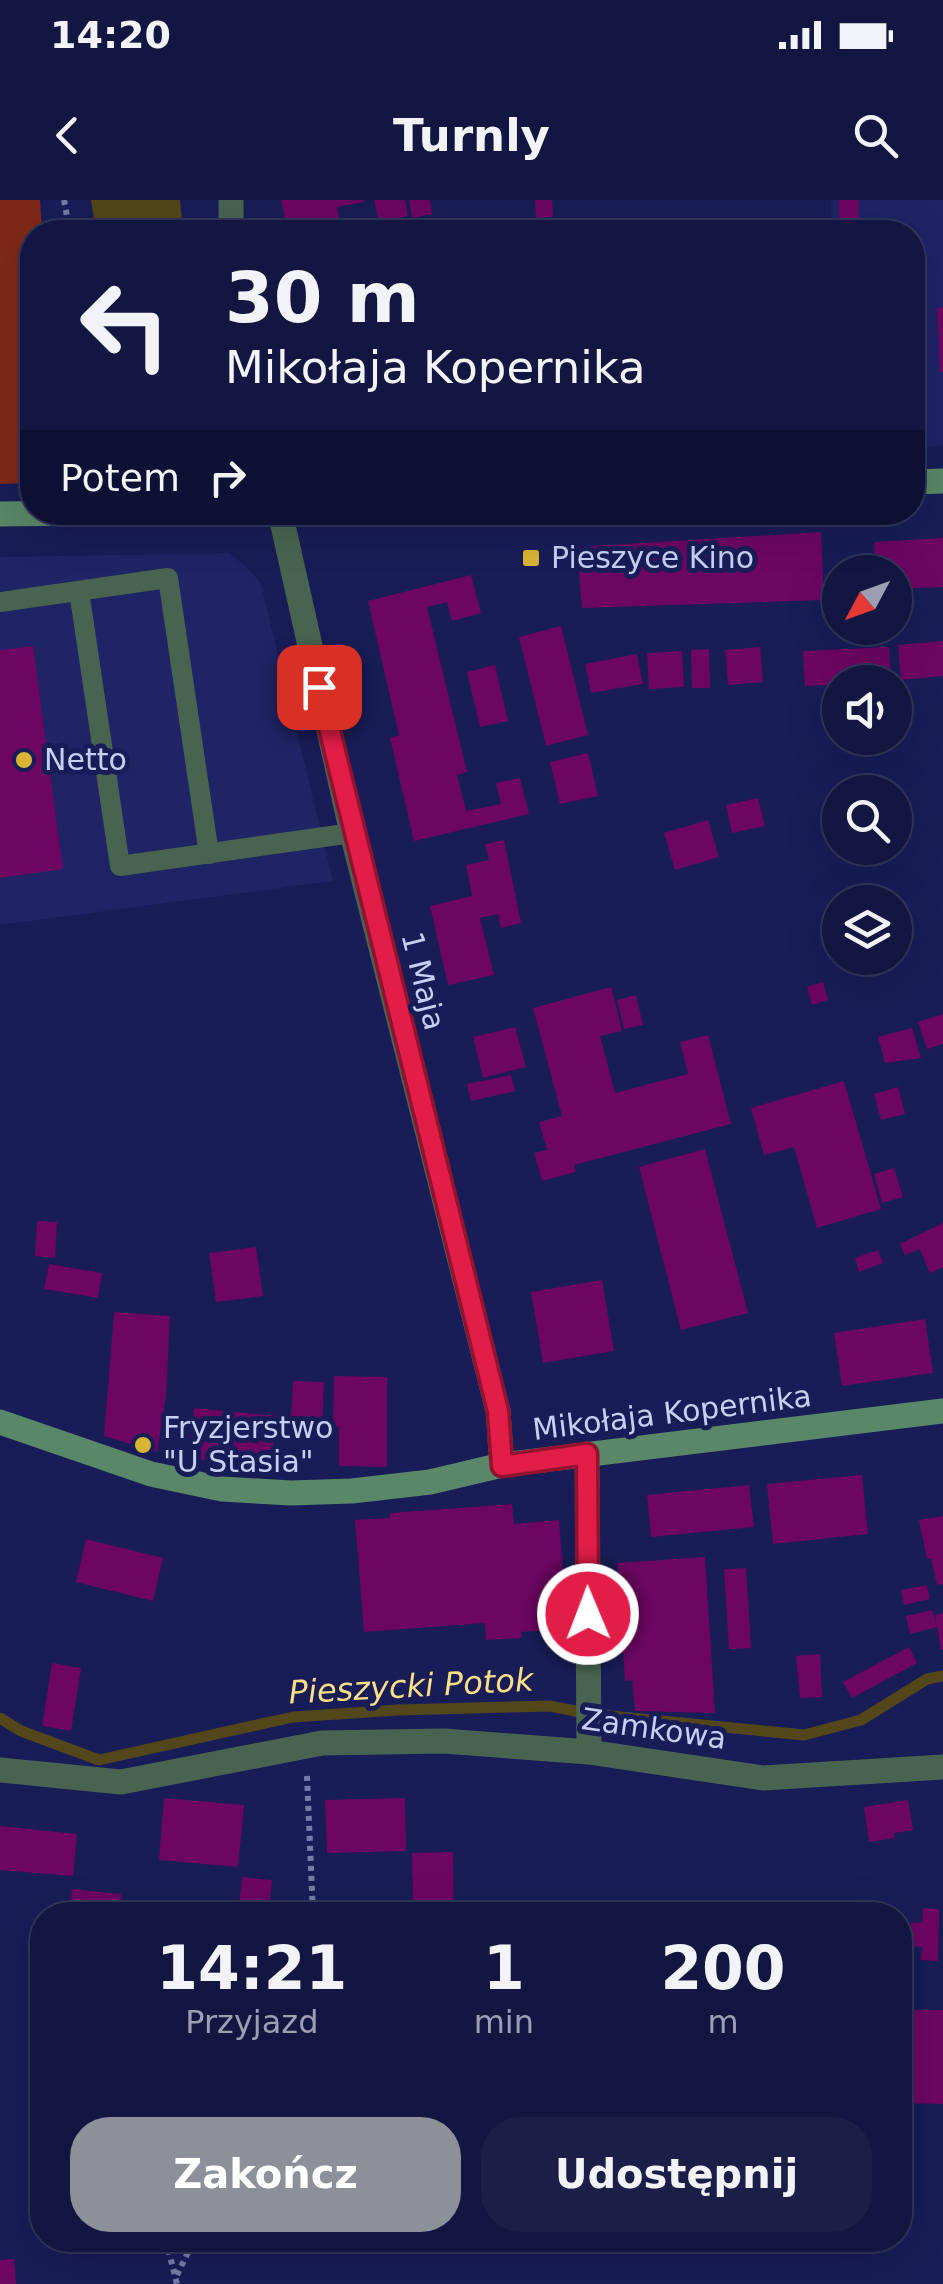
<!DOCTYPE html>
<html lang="pl">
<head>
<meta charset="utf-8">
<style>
  body { margin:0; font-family:"DejaVu Sans",sans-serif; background:#1b1f48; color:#f1f3f6; height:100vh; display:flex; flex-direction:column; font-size:38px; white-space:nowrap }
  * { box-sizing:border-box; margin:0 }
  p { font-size:32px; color:#9c9fb1 }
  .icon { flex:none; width:55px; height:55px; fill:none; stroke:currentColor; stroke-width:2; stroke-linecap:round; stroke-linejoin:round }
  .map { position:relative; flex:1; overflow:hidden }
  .sheet { position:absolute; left:30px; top:1702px; width:882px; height:350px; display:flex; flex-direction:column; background:#121641; border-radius:40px; box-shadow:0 10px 40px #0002,0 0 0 2px #31355a }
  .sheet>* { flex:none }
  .guide { position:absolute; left:20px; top:20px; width:905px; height:305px; border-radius:40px; box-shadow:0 10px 40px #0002,0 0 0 2px #31355a; background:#121641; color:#f1f3f6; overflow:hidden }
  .needle { width:65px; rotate:229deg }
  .fabs { position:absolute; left:822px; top:355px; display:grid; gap:20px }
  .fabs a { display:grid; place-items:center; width:90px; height:90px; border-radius:50%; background:#121641; box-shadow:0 10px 40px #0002,0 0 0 2px #31355a; font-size:50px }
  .pin { position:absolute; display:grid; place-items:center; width:85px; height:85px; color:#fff; margin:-42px; border-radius:20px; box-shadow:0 5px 15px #0006 }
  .me { position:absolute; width:110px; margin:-55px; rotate:359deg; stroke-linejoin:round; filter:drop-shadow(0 0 8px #0008) }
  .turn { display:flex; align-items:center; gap:35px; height:210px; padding:0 40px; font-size:45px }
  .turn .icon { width:130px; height:130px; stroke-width:2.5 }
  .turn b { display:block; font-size:70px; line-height:85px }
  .then { display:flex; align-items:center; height:95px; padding:0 40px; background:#0003; gap:20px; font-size:38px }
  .eta { display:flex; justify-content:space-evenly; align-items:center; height:170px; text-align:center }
  .eta b { font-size:60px; font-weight:600; line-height:70px }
  .button { display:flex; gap:20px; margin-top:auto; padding:20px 40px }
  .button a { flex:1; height:115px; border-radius:40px; background:#8c9099; color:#fff; font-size:40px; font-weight:600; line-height:115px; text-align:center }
  .button a+a { background:#1b1f48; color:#f1f3f6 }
  .status { display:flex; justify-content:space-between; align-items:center; height:70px; padding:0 50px; background:#121641; direction:ltr }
  .status svg { height:28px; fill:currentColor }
  header { display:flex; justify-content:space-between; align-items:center; height:130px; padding:0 40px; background:#121641; font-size:45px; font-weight:600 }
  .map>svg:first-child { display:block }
  .built { fill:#1e2465 }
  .green { fill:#7f2817 }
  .water { fill:#53461a }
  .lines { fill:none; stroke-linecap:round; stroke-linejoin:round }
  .stream { stroke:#53461a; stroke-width:11 }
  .building { fill:#6c0662 }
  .path { stroke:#757caa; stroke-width:6; stroke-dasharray:5 5; stroke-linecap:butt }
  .lane { stroke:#486450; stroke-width:20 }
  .street { stroke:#486450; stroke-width:25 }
  .secondary { stroke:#598767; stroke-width:25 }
  .route-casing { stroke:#92132f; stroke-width:25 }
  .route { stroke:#e11d48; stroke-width:18 }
  .poi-dot { fill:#d7b434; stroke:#181d57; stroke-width:4 }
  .labels { text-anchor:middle; stroke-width:10; stroke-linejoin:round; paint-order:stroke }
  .poi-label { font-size:30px; fill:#c6d0f4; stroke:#181d57; text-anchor:start }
  .street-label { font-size:30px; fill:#c6d0f4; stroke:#181d57 }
  .water-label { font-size:32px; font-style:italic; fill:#fadf86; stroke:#181d57 }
</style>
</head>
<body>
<div class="status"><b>14:20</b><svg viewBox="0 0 49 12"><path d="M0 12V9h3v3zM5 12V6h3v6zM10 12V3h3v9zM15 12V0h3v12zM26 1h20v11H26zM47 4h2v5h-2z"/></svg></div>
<header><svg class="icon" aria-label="back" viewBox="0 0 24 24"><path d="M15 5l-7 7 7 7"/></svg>Turnly<svg class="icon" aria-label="search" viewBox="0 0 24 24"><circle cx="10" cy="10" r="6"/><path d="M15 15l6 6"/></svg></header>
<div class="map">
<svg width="943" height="2084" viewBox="0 0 943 2084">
  <rect width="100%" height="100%" fill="#181d57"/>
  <path class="built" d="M831,0H943V246L913,248L912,32H832Z
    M229,353L250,370L261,384L333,681L0,725V357Z"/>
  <path class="green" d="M0,0H40L42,32H32V283L0,284Z"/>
  <path class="water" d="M91,0H180L183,32H96Z"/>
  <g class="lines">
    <path class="stream" d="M0,1518L21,1531L99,1560L293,1517L398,1510L550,1506L590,1514L804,1535L861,1520L927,1479L943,1476"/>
  </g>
  <path class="building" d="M281,0H364V2L337,7L342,32H288Z
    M374,0H405L408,16L379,22Z
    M409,0H430L432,14L412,18Z
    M535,0H552L553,17L536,18Z
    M839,0H859V32H839Z
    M943,107V172H940L937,108Z
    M821,332L824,400L582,408L577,347Z
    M943,338V387L895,389V372H875L874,342Z
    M471,375L481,413L452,421L447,402L427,407L467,572L457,575L466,611L501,604L496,583L520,578L529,614L414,641L390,538L399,535L368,401Z
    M561,426L588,535L546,546L519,437Z
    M943,441V476L901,480L898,445Z
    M33,446L63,669L0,678V450Z
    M760,447L763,482L728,485L725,450Z
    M889,447L891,482L805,486L803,451Z
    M709,449L710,488H692L691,450Z
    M682,451L684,487L649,489L647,453Z
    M637,454L643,484L591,493L585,464Z
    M495,465L508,521L480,527L467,472Z
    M588,553L598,596L560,604L550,562Z
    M758,598L765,626L732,633L726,605Z
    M708,620L719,657L675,670L664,633Z
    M504,640L521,723L501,728L498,714L480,718L494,775L448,785L430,706L472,696L466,665L489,660L485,644Z
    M823,782L828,800L812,805L807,787Z
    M611,787L622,831L600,836L615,893L688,874L680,842L708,835L731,924L574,965L576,972L542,981L534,953L547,950L539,922L562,916L533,808Z
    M636,795L643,825L624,829L617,800Z
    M943,814V844L927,849L918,822Z
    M515,827L526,867L483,878L473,837Z
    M912,828L921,858L885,863L878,837Z
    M511,875L515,891L471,901L467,884Z
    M844,881L881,1009L817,1028L794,947L764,955L751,908Z
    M898,887L905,914L881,920L874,894Z
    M705,949L748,1113L681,1130L639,967Z
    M894,968L903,997L882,1003L874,974Z
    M37,1021L57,1022L55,1058L35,1056Z
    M943,1023V1067L930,1073L920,1049L905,1055L900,1044Z
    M256,1047L263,1096L216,1102L209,1053Z
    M878,1050L883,1063L859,1072L855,1058Z
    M49,1064L102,1073L98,1098L44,1089Z
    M602,1080L614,1151L543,1163L531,1092Z
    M114,1112L170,1116L166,1196L157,1252L104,1236Z
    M925,1119L933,1173L842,1186L834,1133Z
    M334,1176L387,1177V1267L339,1266V1227H333Z
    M293,1181L324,1182L322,1236L296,1234L297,1220H291Z
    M194,1208L276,1216L271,1267L189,1258Z
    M862,1275L868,1334L773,1344L767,1284Z
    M749,1285L754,1327L651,1337L647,1295Z
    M512,1304L514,1324L559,1320L567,1429L521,1432L522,1438L486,1440L485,1423L364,1432L355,1320L390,1318V1313Z
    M943,1316V1384L937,1385L931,1358L927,1359L919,1320Z
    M86,1339L163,1358L153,1401L76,1382Z
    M705,1357L715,1513L635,1511L632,1480L625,1481L617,1363Z
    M746,1368L751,1448L729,1449L724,1369Z
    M927,1385L930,1399L904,1405L901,1390Z
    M932,1410L937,1427L910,1434L906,1416Z
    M943,1413V1450H941L935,1415Z
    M909,1447L917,1463L852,1498L843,1482Z
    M820,1454L822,1497L800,1498L796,1456Z
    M52,1463L81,1468L71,1531L42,1526Z
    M164,1598L244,1605L238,1667L159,1660Z
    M405,1598L406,1651L327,1653L325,1600Z
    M908,1600L913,1630L894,1633L895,1638L869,1642L864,1607Z
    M0,1626L77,1634L73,1676L0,1670Z
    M453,1652L454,1715H413L412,1653Z
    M242,1677L272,1680L269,1715H238Z
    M72,1689L121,1694L119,1715H70Z
    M271,1704L298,1705V1715H270Z
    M923,1708L939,1709L938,1761L921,1760L922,1747L911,1746V1722L922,1723Z
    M905,1810H943V1904L904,1903Z
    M14,2059L16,2084H0V2060Z"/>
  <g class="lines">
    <path class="path" d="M64,0L70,32
      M307,1576L313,1715
      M166,2040L177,2084
      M177,2075L194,2040"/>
    <path class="lane" d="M79,391L120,666L352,633
      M0,402L168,378L209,654"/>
    <path class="street" d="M231,0V32
      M280,312L352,633L498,1211L502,1265
      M587,1254L589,1552
      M0,1570L121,1582L322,1543L444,1541L589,1552L763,1578L943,1567"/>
    <path class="secondary" d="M912,282L943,281
      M0,314L170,312
      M0,1222L151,1274L222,1289L291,1293L352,1291L430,1282L502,1265L943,1211"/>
  </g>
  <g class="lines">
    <g class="route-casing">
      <path id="route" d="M319,487L498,1211L502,1266L587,1254L588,1414"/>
    </g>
    <use href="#route" class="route"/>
  </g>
  <g class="poi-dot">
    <rect x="521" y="348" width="20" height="20" rx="5"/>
    <circle cx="24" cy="560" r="10"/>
    <circle cx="143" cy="1245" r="10"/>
  </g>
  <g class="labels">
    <g class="poi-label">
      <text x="551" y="368">Pieszyce Kino</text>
      <text x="44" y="570">Netto</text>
      <text x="163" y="1238">Fryzjerstwo<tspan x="163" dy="34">"U Stasia"</tspan></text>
    </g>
    <g class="street-label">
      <text transform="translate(423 781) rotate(76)" y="10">1 Maja</text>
      <text transform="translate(672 1213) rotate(-7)" y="10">Mikołaja Kopernika</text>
      <text transform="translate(654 1529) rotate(8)" y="10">Zamkowa</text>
    </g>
    <g class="water-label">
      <text transform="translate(411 1486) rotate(-3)" y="11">Pieszycki Potok</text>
    </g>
  </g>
</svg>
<div class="fabs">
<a><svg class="needle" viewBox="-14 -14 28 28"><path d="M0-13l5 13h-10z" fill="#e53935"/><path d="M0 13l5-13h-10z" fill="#9c9fb1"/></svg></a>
<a><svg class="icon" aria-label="sound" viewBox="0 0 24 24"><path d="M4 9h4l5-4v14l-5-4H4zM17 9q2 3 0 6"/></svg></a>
<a><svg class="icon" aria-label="search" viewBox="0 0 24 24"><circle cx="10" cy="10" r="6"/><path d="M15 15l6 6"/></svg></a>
<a><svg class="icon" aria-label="layers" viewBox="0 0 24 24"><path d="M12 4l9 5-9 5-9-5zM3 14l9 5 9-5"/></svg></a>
</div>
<div class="pin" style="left:319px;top:487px;background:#d93025"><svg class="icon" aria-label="arrive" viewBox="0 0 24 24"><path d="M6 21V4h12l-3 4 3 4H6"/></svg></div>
<svg class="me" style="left:588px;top:1414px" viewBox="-20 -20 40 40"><circle r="17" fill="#e11d48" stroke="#fff" stroke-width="3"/><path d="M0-11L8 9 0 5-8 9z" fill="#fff"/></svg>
<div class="guide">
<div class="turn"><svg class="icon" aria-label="left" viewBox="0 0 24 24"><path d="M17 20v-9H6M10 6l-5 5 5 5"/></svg><div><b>30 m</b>Mikołaja Kopernika</div></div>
<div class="then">Potem<svg class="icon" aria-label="right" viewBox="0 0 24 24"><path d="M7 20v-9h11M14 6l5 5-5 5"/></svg></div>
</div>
<section class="sheet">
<div class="eta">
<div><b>14:21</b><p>Przyjazd</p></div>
<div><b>1</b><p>min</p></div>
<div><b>200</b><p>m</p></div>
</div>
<div class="button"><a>Zakończ</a><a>Udostępnij</a></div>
</section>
</div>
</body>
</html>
